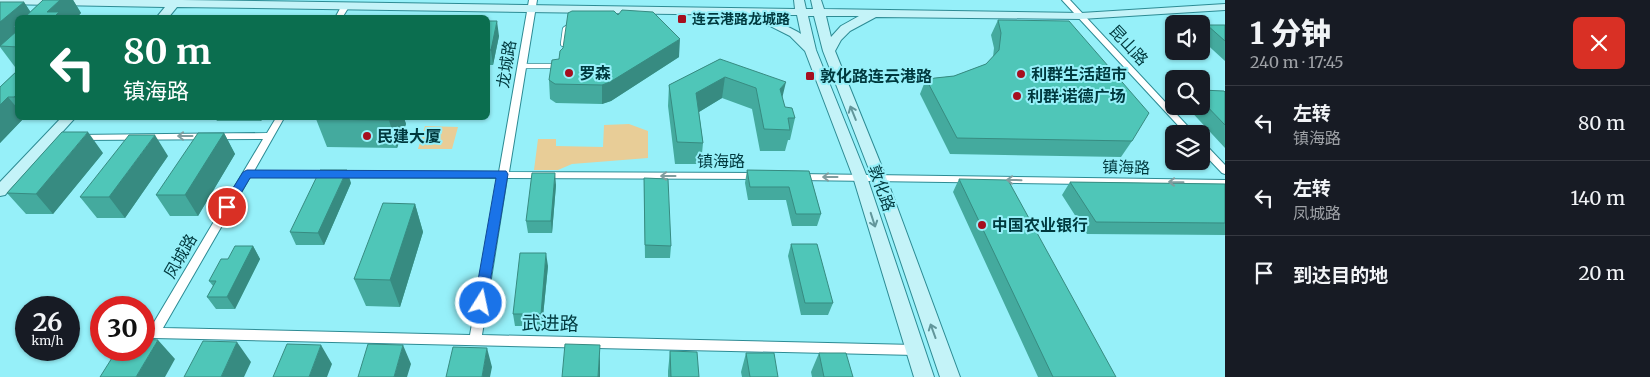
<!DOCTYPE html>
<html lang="zh">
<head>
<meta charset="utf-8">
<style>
  body { margin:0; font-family:Merriweather,"Noto Sans SC",serif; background:#242831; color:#f1f3f6; height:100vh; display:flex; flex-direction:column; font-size:19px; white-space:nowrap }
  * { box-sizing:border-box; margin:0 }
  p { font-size:16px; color:#9ea1a6 }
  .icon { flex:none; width:28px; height:28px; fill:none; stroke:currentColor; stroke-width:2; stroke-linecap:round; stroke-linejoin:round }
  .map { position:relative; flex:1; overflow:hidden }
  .details { display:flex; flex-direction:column; background:#171b24; width:425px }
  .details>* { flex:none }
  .hud { position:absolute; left:15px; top:15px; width:475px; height:105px; border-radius:8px; box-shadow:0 1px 4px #0004; background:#0b6e4f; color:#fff; overflow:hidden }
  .tools { position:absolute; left:1165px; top:15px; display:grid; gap:10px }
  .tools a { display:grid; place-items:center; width:45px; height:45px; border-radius:8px; background:#171b24; box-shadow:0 1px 4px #0004; font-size:25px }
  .speed { position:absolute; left:15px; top:296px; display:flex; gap:10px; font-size:25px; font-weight:700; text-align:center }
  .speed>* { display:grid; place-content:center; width:65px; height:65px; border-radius:50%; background:#171b24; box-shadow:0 1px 4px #0004; line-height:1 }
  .speed small { font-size:12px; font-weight:400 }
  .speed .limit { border:8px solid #d22; background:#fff; color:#111 }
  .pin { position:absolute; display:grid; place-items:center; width:42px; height:42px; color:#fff; margin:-21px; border:2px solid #fff; border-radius:50%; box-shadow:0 1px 5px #0007 }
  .me { position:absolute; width:55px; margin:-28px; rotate:10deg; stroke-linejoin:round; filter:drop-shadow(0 0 4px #0008) }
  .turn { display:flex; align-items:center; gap:18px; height:105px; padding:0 25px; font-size:22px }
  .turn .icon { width:65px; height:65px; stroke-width:2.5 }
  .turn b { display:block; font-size:35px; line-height:42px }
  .round { display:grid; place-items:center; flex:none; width:52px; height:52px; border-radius:8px; background:#242831 }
  .head { display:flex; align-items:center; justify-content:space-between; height:85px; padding:0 25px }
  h1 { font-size:30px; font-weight:800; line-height:38px }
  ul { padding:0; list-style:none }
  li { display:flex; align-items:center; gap:15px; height:75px; padding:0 25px; border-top:1px solid #363941 }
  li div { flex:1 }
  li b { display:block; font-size:19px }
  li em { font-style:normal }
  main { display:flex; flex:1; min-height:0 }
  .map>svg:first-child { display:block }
  .green { fill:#e8cd97 }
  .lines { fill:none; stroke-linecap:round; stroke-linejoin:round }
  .service-casing { stroke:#2d8b94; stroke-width:6 }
  .minor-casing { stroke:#2d8b94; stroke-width:2 }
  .secondary-casing { stroke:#2d8b94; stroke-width:2 }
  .service { stroke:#fff; stroke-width:4.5 }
  .minor { fill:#fff; fill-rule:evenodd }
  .secondary { fill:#c4f3f8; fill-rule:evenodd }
  .wall { fill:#44aa9e }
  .shaded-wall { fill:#378b81 }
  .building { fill:#4fc6b8; stroke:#378b81 }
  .oneway { stroke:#62969b }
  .oneway2 { stroke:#809c9e }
  .route { fill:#1a73e8; stroke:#114b97 }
  .poi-dot { fill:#a60f1f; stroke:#96f0f9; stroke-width:2 }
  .labels { text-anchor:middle; stroke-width:4; stroke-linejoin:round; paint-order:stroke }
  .far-poi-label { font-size:14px; font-weight:bold; fill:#00393e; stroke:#96f0f9; text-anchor:start }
  .street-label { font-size:16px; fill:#00393e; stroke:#96f0f9 }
  .poi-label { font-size:16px; font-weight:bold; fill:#00393e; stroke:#96f0f9; text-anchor:start }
  .near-street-label { font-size:19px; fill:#00393e; stroke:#96f0f9 }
</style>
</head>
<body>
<main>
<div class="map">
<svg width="1225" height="377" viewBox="0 0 1225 377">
  <rect width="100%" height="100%" fill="#96f0f9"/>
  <path class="green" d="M629,124L648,131V158L572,164L558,170H534L538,139H556V146L603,147L604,125Z
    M425,126L458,127L452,149H418Z"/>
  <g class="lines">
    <g class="service-casing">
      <path id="service" d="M563,44L565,29L571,25
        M522,66H556"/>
    </g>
    <g class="minor-casing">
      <path id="minor" d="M529,0H537L509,172L758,173L763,176L758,179L507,178L482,335L915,345L919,346L921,350L919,354L915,355L154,338L150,337L148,333L150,329L263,139L78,140L75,139L73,137L75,135L267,133L276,118H284L254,171L499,172ZM250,177L498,178L470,335L163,328Z
        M1062,0H1070L1195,134H1186Z
        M343,3L350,5L342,18H335Z
        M1201,142L1204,143L1225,165V174L1222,173L1201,151Z
        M798,174L1225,180V186L798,180L793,177Z"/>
    </g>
    <g class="secondary-casing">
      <path id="secondary" d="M0,0H182L795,9L794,0H804L806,9H813L811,0H821L824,9L1081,13L1225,4V10L1081,19L876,17L850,31L841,40L835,51L886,177L960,377H940L872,177L823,51L814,16H808L816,50L867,177L934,377H914L853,177L805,51L790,36L748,15L177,7L168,18H156L165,7L0,4ZM765,15H797L801,34L798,32ZM826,16H859L841,26L831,37Z
        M61,118H75L5,195L0,196V182Z"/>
    </g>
    <use href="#service" class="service"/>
    <use href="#minor" class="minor"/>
    <use href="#secondary" class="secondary"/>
  </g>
  <path class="wall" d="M43,0H73L81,13L76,18H18V68L15,67L0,47V2H24L30,12Z
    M618,15L679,57L611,101L602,104L556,103L550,99L549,80L559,59Z
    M998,20L1132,141L1121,157L950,154L920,94L926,79L954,76L986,64L993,57L994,48L991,35Z
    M488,21L499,36L493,65H488Z
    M1207,25H1225V61L1201,39V33Z
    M720,59L782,98L785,107L795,118L790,140H788L785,151H760L752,109L722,98L699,112L703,143L701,164H675L668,106L669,85Z
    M18,70V118H30H24L0,143V87Z
    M1201,90L1225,92V148L1186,106H1201Z
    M215,118H263L261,121H217Z
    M404,118L406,124L397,148L327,147L316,119Z
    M224,133L235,154L198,216H170L156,195Z
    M103,153L53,214H26L7,193Z
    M168,156L125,218H97L80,197Z
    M747,170L809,171L821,214L817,226H792L786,200H748L745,183Z
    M644,178L671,246L670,258H645L644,191Z
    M959,179L1116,377H1038L953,192Z
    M1070,182L1225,184V235L1087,234L1062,195Z
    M351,183L324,245H296L290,232Z
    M556,185L552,233H528L526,221Z
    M415,204L423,232L400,307L366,306L354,279Z
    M791,244L833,303L828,315H801L788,256Z
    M253,246L260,259L235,309H216L207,297L213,286L209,281L228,259Z
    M548,266L542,326H515L513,314Z
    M670,351L699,377H668V371Z
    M746,353L778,377H742L741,372Z
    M819,353L853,377H812L811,372Z"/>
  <path class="shaded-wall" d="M60,0H73L81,13L76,18H50L47,12Z
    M24,2L34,17L33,18H18V26H14L18,31L0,46V22Z
    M497,21L499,36L493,65L491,50Z
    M680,39L679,57L611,101L602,104V85Z
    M725,77L722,98L694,115L696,93Z
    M786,82L781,103L780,89Z
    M18,94V101L14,97Z
    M8,97L18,109V118H24L0,143V105Z
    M259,118H263L261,121Z
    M390,118H404L406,124L397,148L389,120Z
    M88,132L103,153L53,214L36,194Z
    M224,133L235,154L198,216L185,195Z
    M155,135L168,156L125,218L109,197Z
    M347,170L351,183L324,245L318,233Z
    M555,173L556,185L552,233L551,221Z
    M415,204L423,232L400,307L390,280Z
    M253,246L260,259L235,309L227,297Z
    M546,253L548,266L542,326L541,314Z
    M158,340L175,359L165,377H136Z
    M237,342L251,362L244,377H221Z
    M321,345L332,364L327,377H309Z
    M403,345L411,364L407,377H394Z
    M600,345V377H598Z
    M487,348L492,367L490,377H482Z"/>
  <path class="building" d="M43,0H60L47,12H59L53,18H24Z
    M0,2H24L0,22Z
    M622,10L653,12L680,39L610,82L602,85L555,84L549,80L552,60L559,59L560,51L563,48L568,13L572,11H614L618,15Z
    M998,20L1069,21L1149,113L1132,141L957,138L926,79L954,76L986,64L999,50L1001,33Z
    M488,21H497L491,50H488Z
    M1207,25H1225V41Z
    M18,30V47L0,46Z
    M720,59L786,82L780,89L785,107L792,108L795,118H788L790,130L764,129L756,88L725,77L696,93L703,143L677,142L669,85Z
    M18,70V94L14,97H8L0,105V87Z
    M1201,90L1224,91L1225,92V125L1201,100Z
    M317,118H390L389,120L316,119Z
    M62,132H88L36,194L7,193Z
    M198,133H224L185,195H156Z
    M129,135H155L109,197H80Z
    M320,170H347L318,233L290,232Z
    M747,170L809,171L821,214H796L789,187H750Z
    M532,173H555L551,221H526Z
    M644,178L668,179L671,246L645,245Z
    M959,179L1008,180L1116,377H1053Z
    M1070,182L1225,184V223L1096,222Z
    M383,203L415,204L390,280L354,279Z
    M791,244H817L833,303H805Z
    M235,246H253L227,297H207L216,281H209L221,259H228Z
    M520,253H546L541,314H513Z
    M144,339L158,340L136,377H100L117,350H144Z
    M203,341L237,342L221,377H184Z
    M287,344L321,345L309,377H273Z
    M368,344L403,345L394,377H358Z
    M565,344L600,345L598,377H562Z
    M453,347L487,348L482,377H446Z
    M670,351L697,352L699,377H671Z
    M746,353H774L778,377H750Z
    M819,353H846L853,377H824Z"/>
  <defs><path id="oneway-shaft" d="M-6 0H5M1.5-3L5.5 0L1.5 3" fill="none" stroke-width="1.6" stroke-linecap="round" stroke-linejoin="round" transform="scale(1.25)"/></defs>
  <g class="oneway">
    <use href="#oneway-shaft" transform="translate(853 113) rotate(-112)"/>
    <use href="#oneway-shaft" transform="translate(873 220) rotate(72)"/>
    <use href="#oneway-shaft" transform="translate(933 331) rotate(-110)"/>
  </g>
  <g class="oneway2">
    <use href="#oneway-shaft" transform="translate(185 136) rotate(180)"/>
    <use href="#oneway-shaft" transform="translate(668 176) rotate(-180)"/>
    <use href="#oneway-shaft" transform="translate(830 177) rotate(-180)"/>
    <use href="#oneway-shaft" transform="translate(1014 180) rotate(-179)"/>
    <use href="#oneway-shaft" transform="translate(1176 182) rotate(-179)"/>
  </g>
  <path class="route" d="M247,170L506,171L508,174L486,307L481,308L476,307L474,303L496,178H250L231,210H223L221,207L223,204L243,172Z"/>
  <g class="poi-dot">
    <rect x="677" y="14" width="10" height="10" rx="2.5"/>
    <circle cx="569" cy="73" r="5"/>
    <circle cx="1021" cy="74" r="5"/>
    <rect x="805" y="71" width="10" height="10" rx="2.5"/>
    <circle cx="1017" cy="96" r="5"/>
    <circle cx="367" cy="136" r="5"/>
    <circle cx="982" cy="225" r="5"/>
  </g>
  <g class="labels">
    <g class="far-poi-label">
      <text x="692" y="24">连云港路龙城路</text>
    </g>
    <g class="street-label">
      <text transform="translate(1129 45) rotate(47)" y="6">昆山路</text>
      <text transform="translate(506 64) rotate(-81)" y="6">龙城路</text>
      <text x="721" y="167">镇海路</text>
      <text transform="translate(1126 167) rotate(1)" y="6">镇海路</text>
      <text transform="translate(882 188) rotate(70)" y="6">敦化路</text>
      <text transform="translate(180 256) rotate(-60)" y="6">凤城路</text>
    </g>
    <g class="poi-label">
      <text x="579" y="79">罗森</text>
      <text x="1031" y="80">利群生活超市</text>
      <text x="820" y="82">敦化路连云港路</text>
      <text x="1027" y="102">利群·诺德广场</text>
      <text x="377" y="142">民建大厦</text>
      <text x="992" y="231">中国农业银行</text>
    </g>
    <g class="near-street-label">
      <text transform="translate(550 323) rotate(1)" y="7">武进路</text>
    </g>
  </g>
</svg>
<div class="tools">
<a><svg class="icon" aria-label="sound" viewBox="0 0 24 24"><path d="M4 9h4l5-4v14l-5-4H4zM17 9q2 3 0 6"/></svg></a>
<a><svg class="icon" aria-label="search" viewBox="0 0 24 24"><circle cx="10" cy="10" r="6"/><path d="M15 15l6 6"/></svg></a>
<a><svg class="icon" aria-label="layers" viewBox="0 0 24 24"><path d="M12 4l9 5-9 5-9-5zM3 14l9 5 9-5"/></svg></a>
</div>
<div class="speed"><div>26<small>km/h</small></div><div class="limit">30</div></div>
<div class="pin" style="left:227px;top:207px;background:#d93025"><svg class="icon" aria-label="arrive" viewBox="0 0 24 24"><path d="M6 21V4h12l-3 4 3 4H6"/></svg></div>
<svg class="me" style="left:481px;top:303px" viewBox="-20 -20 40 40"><circle r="17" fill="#1a73e8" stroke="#fff" stroke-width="3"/><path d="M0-11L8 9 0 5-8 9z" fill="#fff"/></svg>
<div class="hud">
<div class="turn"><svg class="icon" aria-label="left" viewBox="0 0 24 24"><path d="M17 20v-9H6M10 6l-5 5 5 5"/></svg><div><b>80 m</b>镇海路</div></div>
</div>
</div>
<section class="details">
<div class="head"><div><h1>1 分钟</h1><p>240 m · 17:45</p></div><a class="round" style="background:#d93025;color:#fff"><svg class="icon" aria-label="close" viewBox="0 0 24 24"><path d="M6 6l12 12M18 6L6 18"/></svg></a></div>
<ul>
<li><svg class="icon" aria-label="left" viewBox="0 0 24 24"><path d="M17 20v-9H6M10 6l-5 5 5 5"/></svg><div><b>左转</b><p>镇海路</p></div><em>80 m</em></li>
<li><svg class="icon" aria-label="left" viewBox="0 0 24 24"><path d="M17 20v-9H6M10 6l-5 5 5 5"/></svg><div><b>左转</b><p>凤城路</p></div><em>140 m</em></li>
<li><svg class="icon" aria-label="arrive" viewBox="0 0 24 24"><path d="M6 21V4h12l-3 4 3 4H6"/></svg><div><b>到达目的地</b></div><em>20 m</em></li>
</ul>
</section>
</main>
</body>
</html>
